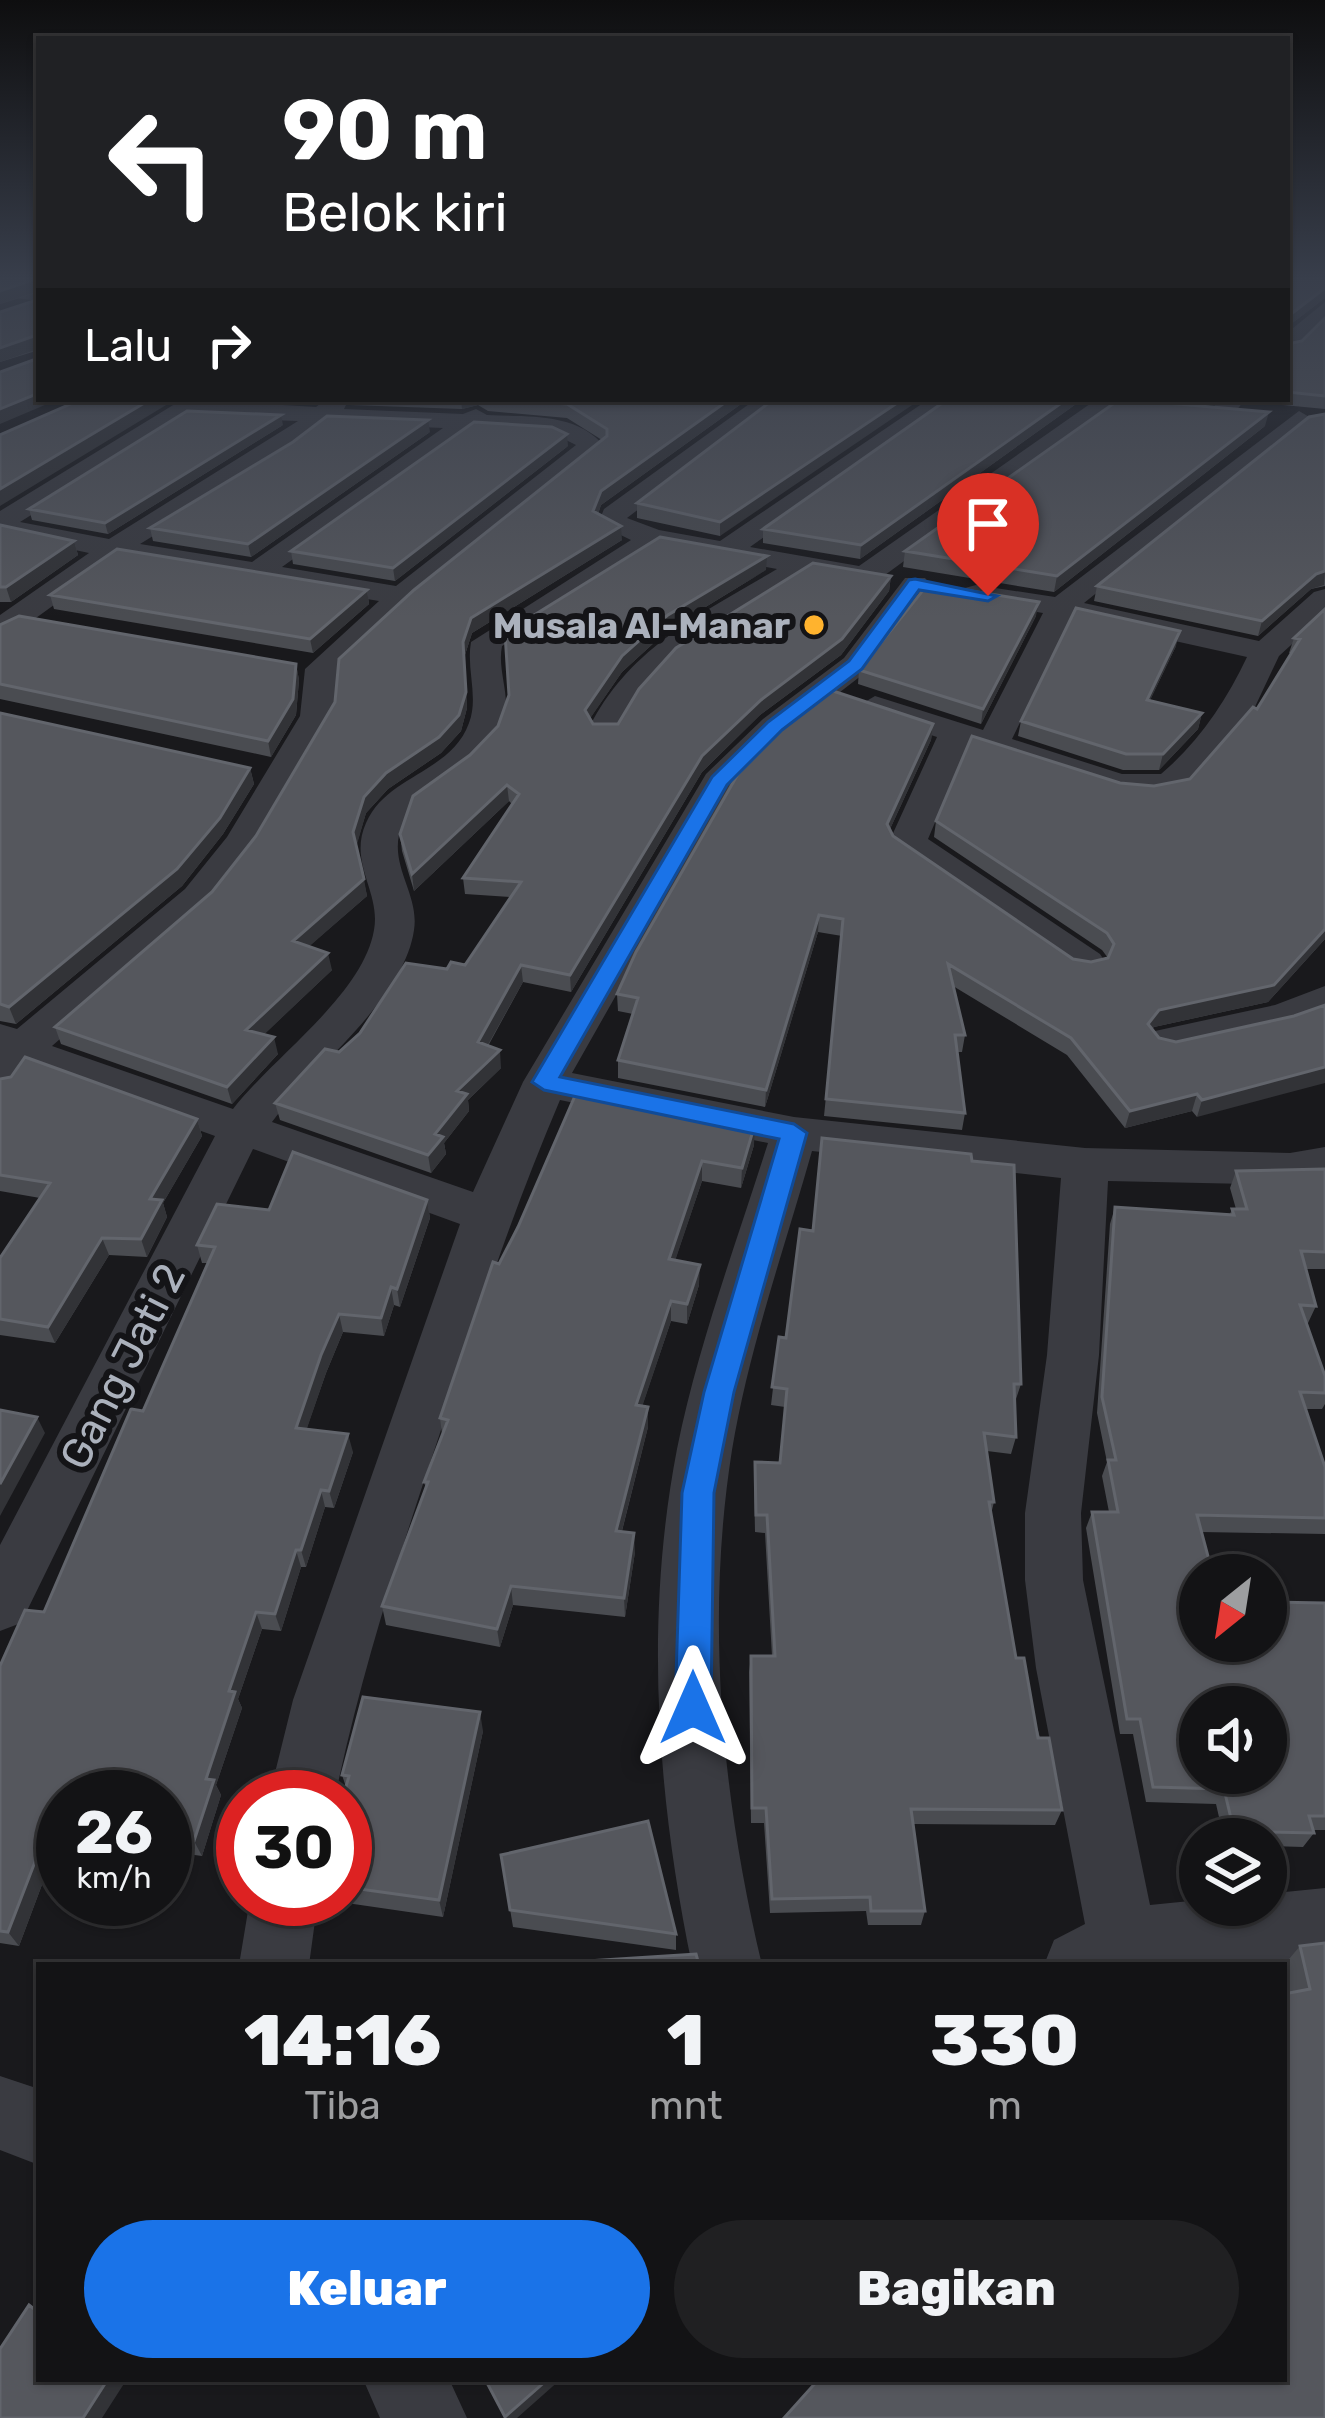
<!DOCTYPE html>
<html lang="id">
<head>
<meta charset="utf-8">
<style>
  body { margin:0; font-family:Rubik,sans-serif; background:#202022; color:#f1f3f6; height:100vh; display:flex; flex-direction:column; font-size:45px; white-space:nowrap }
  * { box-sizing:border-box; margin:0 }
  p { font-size:39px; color:#9d9ea0 }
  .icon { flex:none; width:66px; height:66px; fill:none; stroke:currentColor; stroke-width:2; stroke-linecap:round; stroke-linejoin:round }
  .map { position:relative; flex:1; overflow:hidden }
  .sheet { position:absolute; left:36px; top:1962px; width:1251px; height:420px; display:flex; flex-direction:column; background:#131315; border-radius:0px; box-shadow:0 3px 9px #0004,0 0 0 3px #323234 }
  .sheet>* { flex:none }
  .top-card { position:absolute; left:36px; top:36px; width:1254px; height:366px; border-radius:0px; box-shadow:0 3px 9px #0004,0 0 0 3px #323234; background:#202124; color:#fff; overflow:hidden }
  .needle { width:78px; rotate:210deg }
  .tools { position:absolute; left:1179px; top:1554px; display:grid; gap:24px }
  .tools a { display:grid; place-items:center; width:108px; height:108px; border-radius:50%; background:#131315; box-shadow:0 3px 9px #0004,0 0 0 3px #323234; font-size:60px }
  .speed { position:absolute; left:36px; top:1770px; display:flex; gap:24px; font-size:60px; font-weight:700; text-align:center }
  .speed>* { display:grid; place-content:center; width:156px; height:156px; border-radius:50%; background:#131315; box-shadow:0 3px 9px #0004,0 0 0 3px #323234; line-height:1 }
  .speed small { font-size:30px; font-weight:400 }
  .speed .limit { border:18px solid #d22; background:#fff; color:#111 }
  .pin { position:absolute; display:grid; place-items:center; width:102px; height:102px; color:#fff; margin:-123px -51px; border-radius:50% 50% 50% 0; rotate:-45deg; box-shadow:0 0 12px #0007 }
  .pin .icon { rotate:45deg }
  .me { position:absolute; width:132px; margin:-66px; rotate:0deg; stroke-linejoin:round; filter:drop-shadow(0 0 9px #0008) }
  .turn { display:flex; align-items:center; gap:42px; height:252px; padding:0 48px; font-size:54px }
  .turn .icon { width:156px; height:156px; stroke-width:2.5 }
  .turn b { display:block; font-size:84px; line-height:102px }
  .then { display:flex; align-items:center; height:114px; padding:0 48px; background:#0003; gap:24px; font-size:45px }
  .eta { display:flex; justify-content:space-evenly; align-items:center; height:204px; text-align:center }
  .eta b { font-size:72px; font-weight:800; line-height:84px }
  .action { display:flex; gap:24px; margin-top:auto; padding:24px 48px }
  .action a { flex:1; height:138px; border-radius:72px; background:#1a73e8; color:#fff; font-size:48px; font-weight:800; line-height:138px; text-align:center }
  .action a+a { background:#202022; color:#f1f3f6 }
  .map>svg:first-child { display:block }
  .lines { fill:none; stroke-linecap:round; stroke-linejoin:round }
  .street { fill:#3a3b41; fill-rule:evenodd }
  .wall { fill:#4a4c51 }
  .shaded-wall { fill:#323337 }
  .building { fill:#55575d; stroke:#62656c; stroke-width:3; fill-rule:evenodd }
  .route { fill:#1a73e8; stroke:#114b97; stroke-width:3 }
  .poi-dot { fill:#ffb32e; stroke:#141417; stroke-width:4.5 }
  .labels { text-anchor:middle; stroke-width:12; stroke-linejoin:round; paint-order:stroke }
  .far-poi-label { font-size:36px; font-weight:bold; fill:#abb1bc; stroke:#141417; text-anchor:end }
  .street-label { font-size:42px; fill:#abb1bc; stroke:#141417 }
</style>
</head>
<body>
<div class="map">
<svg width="1325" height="2418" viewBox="0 0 1325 2418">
  <rect width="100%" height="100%" fill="#19191c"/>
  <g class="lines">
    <path class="street" d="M0,284L39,289V301L0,296Z
      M1325,302V320L1295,351L1287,353V333Z
      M183,399L316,407L325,400L339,399L346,405L344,409L463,414L476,409L487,415C527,417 577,412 604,446L413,602L337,672L334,716L256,850L213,905L52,1046L233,1109C273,1057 363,995 374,930C381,892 348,863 366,823C387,775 451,773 469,723C479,697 466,669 471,642L631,540L598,524L604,509L756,399H783L627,518L659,530L720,541L929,399H957L750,547L859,566L1097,399H1125L885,575L882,583L872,586L809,574L673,660L635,702L618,735L606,738L589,728C629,647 703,613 777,569L659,547L502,646C497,671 511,695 504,720C487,780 420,782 403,823C385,863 420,892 414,930C404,1000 313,1067 272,1122L473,1192L523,1082L706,774L763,719L844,658L905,578H925L930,584L866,672L787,733L734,787L572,1073L794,1117L1085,1148L1290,1153L1325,1147V1179L1290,1185L1108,1181L1099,1355L1081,1513L1083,1580L1150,1905L1200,1900V1905H1266V1894L1325,1888V1958L1247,1965H1044L1054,1940L1085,1924L1036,1668L1025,1580V1513L1047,1355L1061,1178L812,1151C784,1250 749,1348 732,1450C705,1620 722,1798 762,1965H692C657,1797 644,1619 677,1449C698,1345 736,1244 768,1143L560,1100C513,1210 476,1322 439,1436C399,1555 361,1674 335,1797H269L293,1700L460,1224L253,1149L21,1623L0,1631V1545L215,1136L30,1069L16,1090L0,1095V1024L17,1029L185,889L227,837L300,716L305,669L379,601L119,558L11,636L0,638V615L89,553L0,534V511ZM188,417L298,421L109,539L20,522ZM327,423L443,428L252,562L140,544L293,450ZM474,429L554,434L576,445L396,586L282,567Z
      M1220,399H1246L1233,414L1224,416L1212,409Z
      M1299,411L1311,418L1308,423L1084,603L1259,641L1314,592L1325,589V614L1279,656L1253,711L1185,791L1149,798L1118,795L967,747L928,839L1100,954L1106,963L1100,972L1086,975L1072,972L895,850L889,842L937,737L863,713L858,706L875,696L983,730L1043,613L965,600L961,594L965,588L976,585L1055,597ZM1071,618L1247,657C1226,701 1199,742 1161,774H1122L1012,739Z
      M1325,986V1015L1287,1029L1170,1055L1155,1051L1148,1041L1155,1031L1275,1005Z
      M250,1899H318L309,1965H239Z
      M0,2076L39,2089V2165L0,2150Z
      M363,2379H449L467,2418H380Z"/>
  </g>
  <path class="wall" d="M0,278H39V350L0,362V312L37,300L39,292L0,304Z
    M1287,278H1325V298L1287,327L1288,344L1302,341L1325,318V409L1222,399H1287Z
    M258,399H325L315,402Z
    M344,399H748L601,505L598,514L622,540L472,633L464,658L467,708L461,731L441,753L388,789L366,813L356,846L367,896L309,946L332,970L263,1035L278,1054L232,1104L61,1044L55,1027L212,892L602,440L567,418L488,411L478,405L462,409L350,405Z
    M774,399L720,536L637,518V503Z
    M948,399H1083L860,559L763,543V529Z
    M1325,414V586L1311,589L1258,636L1094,601L1097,586Z
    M283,425L108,534L32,520L29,509Z
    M1265,426L1054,592L903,567L905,551Z
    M430,432L251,557L153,541L150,528Z
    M568,446L395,581L293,564L291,551Z
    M0,525L74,541L78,555L11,602H0Z
    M766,570L668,630L622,672L590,718L593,724H618L891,576L889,591L841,655L760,715L702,772L571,992L523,982L488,1046L501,1068L468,1100L469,1111L444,1143L446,1154L431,1173L280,1120L275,1103L447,969L465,965L510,897L465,894L463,878L512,804L509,801L414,891L402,851L400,834L498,726Z
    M367,590L369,604L313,653L54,609L50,595Z
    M1325,609V939L1268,1002L1154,1027L1152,1029L1159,1038L1176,1042L1294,1016L1197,1117L1192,1111L1125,1128L1067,1055L953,986L965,1035L962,1052H957L965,1113L962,1130L824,1116L842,936L818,932L765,1107L618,1078V1060L633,1014L618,1011L617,994L933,724L931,740L890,829L893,836L1073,959L1091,962L1108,958L1102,950L934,837L936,821L1120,783L1154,786L1190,779L1257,709L1291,653H1289L1294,638Z
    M1036,616L981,724L858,684L859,670Z
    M0,625L296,664L299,680L296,715L271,757L0,699Z
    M1176,646L1150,700L1202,713L1198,729L1159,770H1123L1018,736L1021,721Z
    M0,713L250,768L254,784L223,834L182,886L16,1024L0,1021Z
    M0,1079L197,1119L202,1136L163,1203L167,1217L147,1257L109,1255L55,1343L0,1335V1258L40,1198L0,1191Z
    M578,1089L754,1145L741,1188L702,1181L675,1260L699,1285L687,1324L671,1321L642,1406L648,1427L622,1531L635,1552L625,1617L513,1605L500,1647L386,1625L382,1606L426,1489L424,1482L442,1434L440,1418L499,1264L518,1227Z
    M1325,1169V1269H1306L1316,1306L1308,1323H1306L1325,1376V1404L1322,1409H1306L1325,1467V1534L1201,1532L1200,1641L1325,1603V1830H1313L1314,1833L1303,1847L1266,1846V1839H1224L1216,1804L1146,1802L1133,1734H1120L1086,1528L1092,1512H1109L1102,1476L1107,1462L1097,1413L1110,1224L1115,1207L1230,1214L1232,1209H1236L1230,1188L1236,1171Z
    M427,1200L430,1218L400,1307L394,1305L384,1336L343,1332L326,1373L306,1430L353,1452L334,1508L325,1507L306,1567H301L281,1631L262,1629L238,1699L242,1708L216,1785L221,1795L202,1856L165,1851V1797H63V1843L58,1842L19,1946L0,1943V1666L44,1612L143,1411L208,1263H202L197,1245L269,1210Z
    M779,1337L1021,1384L1015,1402L1016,1437L1011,1454L987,1451L994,1502L991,1514L1016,1658L1062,1810L1055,1825L913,1824L925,1911L921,1925H868L866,1911L770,1913L764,1823H751L749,1672L751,1656H772L765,1533L755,1532L754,1480L755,1462L780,1463L785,1407L771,1405Z
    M483,1731L443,1917L326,1900V1899H345L346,1787L342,1775Z
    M501,1855L676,1934V1950L513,1927Z
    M1325,1943V2418L1289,1993L1284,1971V1965L1300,1946Z"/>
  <path class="shaded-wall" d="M35,279L38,291L0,304V291Z
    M1325,288V298L1287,327V317Z
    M34,336L38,349L0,362V348Z
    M39,393V399H59L0,424V409Z
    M151,399H176L0,506V489Z
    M461,399H478V405L462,409Z
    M730,399H748L601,505L594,526L593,511L601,491Z
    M903,399H921L720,536V522Z
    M1067,399H1083L860,559L861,545Z
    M1269,412L1265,426L1054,592L1057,576Z
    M281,415L283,425L108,534L105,523Z
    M428,420L430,432L251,557L248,544Z
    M567,434L568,446L395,581L393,568Z
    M621,526L622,540L472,633L464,658L467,708L461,731L441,753L388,789L366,813L356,848L353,832L364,797L463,642L471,618Z
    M74,541L78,555L11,602L6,587Z
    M767,556L766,570L668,630L622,672L585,726V710L622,656L668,615Z
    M1325,571L1324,585L1311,589L1258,636L1262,621L1316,574Z
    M891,576L889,591L841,655L760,715L702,772L571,992L570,975L702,756Z
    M367,590L369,604L313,653L310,639Z
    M1039,602L1036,616L981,724L983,709Z
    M1180,631L1176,646L1143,715L1147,700Z
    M296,664L299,680L296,715L271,757L268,741Z
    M1202,713L1198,729L1159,770L1163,754Z
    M933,724L931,740L885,840L887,824Z
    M250,768L254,784L223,834L182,886L16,1024L9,1007Z
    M507,785L509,801L414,891L412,874Z
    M364,879L367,896L296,958L293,941Z
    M819,915L818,932L765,1107L766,1090Z
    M1325,929V939L1268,1002L1154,1027L1144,1041L1148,1024L1159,1010Z
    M328,953L332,970L250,1048L246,1030Z
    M521,965L523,982L480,1059L478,1042Z
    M274,1037L278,1054L232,1104L227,1087Z
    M500,1050L501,1068L468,1100L469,1111L444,1143L446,1154L431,1173L428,1155L435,1134L457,1091Z
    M1325,1067V1083L1197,1117L1202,1100Z
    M1197,1094L1192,1111L1125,1128L1130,1111Z
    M197,1119L202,1136L163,1203L167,1217L147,1257L141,1239L150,1199Z
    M755,1124L754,1145L741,1188L742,1168Z
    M702,1161V1181L669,1279V1259Z
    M427,1200L430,1218L400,1307L397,1289Z
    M102,1238L109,1255L55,1343L48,1327Z
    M700,1265L699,1285L687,1324V1304Z
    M391,1287L394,1305L384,1336L381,1318Z
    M671,1301V1321L636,1425V1405Z
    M339,1314L343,1332L326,1373L301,1446L296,1428L321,1355Z
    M648,1407V1427L617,1550L616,1531Z
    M37,1417L45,1433L0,1516V1484Z
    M348,1434L353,1452L334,1508L329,1491Z
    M321,1490L325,1507L306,1567L301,1550Z
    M634,1533L635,1552L625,1617L624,1598Z
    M296,1550L301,1567L281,1631L275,1614Z
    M511,1586L513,1605L500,1647L497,1629Z
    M256,1612L262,1629L238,1699L242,1708L216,1785L221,1795L202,1856L194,1841L206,1779L229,1691Z
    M480,1712L483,1731L443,1917L439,1900Z
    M48,1828L58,1842L19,1946L8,1932Z
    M108,2379H127L102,2418H83Z
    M548,2379H561L517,2418H506Z"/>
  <path class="building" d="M0,278H39V282L35,279L0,291Z
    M1287,278H1325V288L1287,317L1288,344L1302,341L1325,318V396L1287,392Z
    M39,291V340L34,336L0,348V312L37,300Z
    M39,358V393L0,409V372Z
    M82,399H151L0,489V435Z
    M506,399H730L601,491L593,511L621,526L471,618L463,642L466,692L459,715L439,737L386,773L364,797L353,832L364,879L293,941L328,953L246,1030L274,1037L227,1087L55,1027L212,892L256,836L335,702L339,659L414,590L607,436V429L567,404Z
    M774,399H903L720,522L637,503Z
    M948,399H1067L861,545L763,529Z
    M1120,399L1269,412L1057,576L905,551Z
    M187,411L281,415L105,523L29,509Z
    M1325,414V571L1316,574L1262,621L1097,586L1309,417Z
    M327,416L428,420L248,544L150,528L293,442Z
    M474,422L552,427L567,434L393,568L291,551Z
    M0,525L74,541L6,587H0Z
    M660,537L767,556L668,615L622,656L585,710L593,724H618L639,689L676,648L813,563L891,576L842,639L761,700L702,756L570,975L521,965L478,1042L500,1050L457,1091L467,1094L435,1134L443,1137L428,1155L275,1103L325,1049L339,1052L360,1033L406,963L447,969L451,962L465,965L521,882L463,878L519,794L507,785L412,874L400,834L413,796L470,755L498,726L509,695L505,633Z
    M117,549L367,590L310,639L50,595Z
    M928,584L1039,602L983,709L859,670Z
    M1076,608L1180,631L1147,700L1202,713L1163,754H1126L1021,721Z
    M1325,609V929L1274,985L1159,1010L1148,1024L1159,1038L1176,1042L1294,1016L1325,1005V1067L1202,1100L1197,1094L1130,1111L1071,1038L948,964L965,1035H955L965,1113L826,1099L843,919L819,915L766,1090L618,1060L638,998L617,994L636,952L738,774L791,720L830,690L933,724L887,824L893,836L1073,959L1091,962L1108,958L1114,944L1107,933L936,821L972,736L1120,783L1154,786L1190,779L1253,707L1257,709L1300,639L1294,638Z
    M19,616L296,664L293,699L268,741L0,684V625Z
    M0,713L250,768L220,818L177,869L9,1007L0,1004Z
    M25,1057L197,1119L150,1199L162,1200L141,1239L102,1238L48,1327L0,1319V1258L50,1183L0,1175V1079L11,1077Z
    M578,1089L755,1124L742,1168L702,1161L669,1259L700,1265L687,1304L671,1301L636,1405L648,1407L616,1531L634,1533L624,1598L511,1586L497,1629L382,1606L428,1482H424L448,1420L440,1418L493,1262L499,1264L518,1227Z
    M822,1138L971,1154L972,1161L1014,1165L1021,1384H1014L1016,1437L984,1433L994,1502H989L1016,1658H1024L1038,1738H1049L1062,1810L911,1809L925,1911H871L870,1897L772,1899L766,1808H752L751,1656H775L767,1515H756L755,1462L780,1463L787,1389L772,1387L779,1337L786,1338L800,1229L813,1231Z
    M293,1152L427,1200L397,1289L391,1287L381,1318L339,1314L321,1355L296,1428L348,1434L329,1491L321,1490L301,1550H296L275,1614L256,1612L229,1691L235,1692L206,1779L214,1780L194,1841L165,1838V1797H63V1824L59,1829L48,1828L8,1932L0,1931V1666L25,1610L44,1612L131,1409L143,1411L215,1247L197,1245L217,1204L269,1210Z
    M1325,1169V1252L1301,1251L1316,1306L1300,1305L1325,1376V1393L1300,1392L1325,1467V1518L1197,1515L1213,1575H1200V1641H1266V1602L1325,1603V1816H1309L1314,1833L1234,1831L1224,1789L1153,1787L1140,1719H1127L1092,1512H1118L1108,1460H1116L1102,1397L1115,1207L1234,1215L1232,1209H1247L1236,1171ZM1200,1707H1266V1773H1200Z
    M0,1410L37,1417L0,1484Z
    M363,1697L480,1712L439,1900L345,1887V1797H343L349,1776L342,1775Z
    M648,1821L676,1934L510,1910L501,1855Z
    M1325,1943V2418H784L819,2379H1284V1994L1310,1989L1300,1946Z
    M696,1954L699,1965H524Z
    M29,2305L39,2313V2379H108L83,2418H0V2349Z
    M485,2379H548L505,2417Z"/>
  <linearGradient id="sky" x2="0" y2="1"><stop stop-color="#0e0e0f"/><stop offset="0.45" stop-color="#383e4b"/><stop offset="1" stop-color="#383e4b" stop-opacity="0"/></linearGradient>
  <rect width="1325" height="617" fill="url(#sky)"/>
  <path class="route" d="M915,579L997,596L988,601L919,590L862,669L782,730L727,785L560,1077L794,1124L807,1133L734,1392L714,1493L711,1708L706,1719L693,1724L680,1719L675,1708L682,1493L704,1392L779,1139L544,1090L532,1082L712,777L768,722L849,661L909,580Z"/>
  <circle class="poi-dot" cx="814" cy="625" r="12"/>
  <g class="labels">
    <g class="far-poi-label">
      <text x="790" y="638">Musala Al-Manar</text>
    </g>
    <g class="street-label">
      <text transform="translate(122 1366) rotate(-63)" y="15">Gang Jati 2</text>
    </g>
  </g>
</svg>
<div class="tools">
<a><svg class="needle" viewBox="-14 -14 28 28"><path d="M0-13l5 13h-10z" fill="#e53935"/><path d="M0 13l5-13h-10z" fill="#9d9ea0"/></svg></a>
<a><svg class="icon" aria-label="sound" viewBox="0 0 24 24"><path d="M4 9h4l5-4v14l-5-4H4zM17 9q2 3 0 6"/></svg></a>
<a><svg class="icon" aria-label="layers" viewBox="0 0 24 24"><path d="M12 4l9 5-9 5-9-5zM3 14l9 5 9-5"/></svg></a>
</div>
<div class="speed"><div>26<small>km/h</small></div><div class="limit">30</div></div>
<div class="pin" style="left:988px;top:596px;background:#d93025"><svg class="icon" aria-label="arrive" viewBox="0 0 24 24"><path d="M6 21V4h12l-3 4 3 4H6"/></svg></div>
<svg class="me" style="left:693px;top:1708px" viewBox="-20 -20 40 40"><path d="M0-17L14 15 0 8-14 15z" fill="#1a73e8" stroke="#fff" stroke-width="4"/></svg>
<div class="top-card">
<div class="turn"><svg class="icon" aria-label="left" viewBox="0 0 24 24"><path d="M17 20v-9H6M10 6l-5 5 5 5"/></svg><div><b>90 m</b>Belok kiri</div></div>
<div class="then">Lalu<svg class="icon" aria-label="right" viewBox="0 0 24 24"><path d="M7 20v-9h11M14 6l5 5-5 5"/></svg></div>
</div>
<section class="sheet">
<div class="eta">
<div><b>14:16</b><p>Tiba</p></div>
<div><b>1</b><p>mnt</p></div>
<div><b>330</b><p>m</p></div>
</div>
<div class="action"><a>Keluar</a><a>Bagikan</a></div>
</section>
</div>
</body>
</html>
